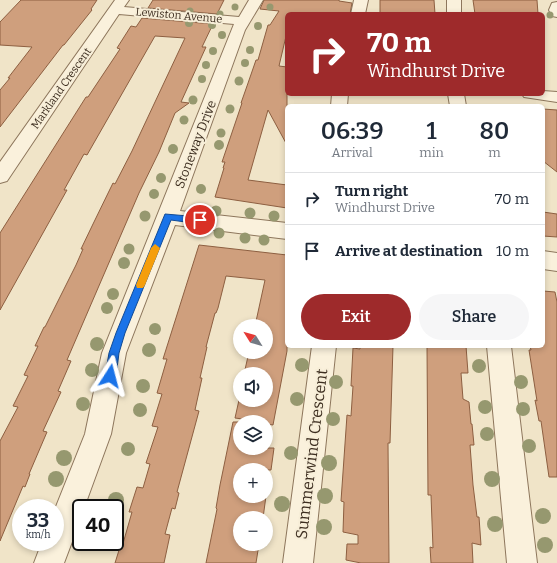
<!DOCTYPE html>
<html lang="en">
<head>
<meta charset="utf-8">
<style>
  body { margin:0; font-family:Bitter,serif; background:#f6f6f7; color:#1f2937; height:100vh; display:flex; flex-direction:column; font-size:15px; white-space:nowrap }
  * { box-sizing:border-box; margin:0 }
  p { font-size:13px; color:#747a83 }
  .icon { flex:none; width:22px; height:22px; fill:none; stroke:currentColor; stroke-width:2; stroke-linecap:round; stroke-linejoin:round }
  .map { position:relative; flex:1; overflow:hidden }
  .side { position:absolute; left:285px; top:104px; width:260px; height:244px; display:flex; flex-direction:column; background:#fff; border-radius:6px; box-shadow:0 2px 6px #0003 }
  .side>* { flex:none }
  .guide { position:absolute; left:285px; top:12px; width:260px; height:84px; border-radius:6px; box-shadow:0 2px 6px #0003; background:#9e2a2b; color:#fff; overflow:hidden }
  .needle { width:26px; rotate:307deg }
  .controls { position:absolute; left:233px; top:319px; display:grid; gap:8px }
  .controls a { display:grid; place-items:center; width:40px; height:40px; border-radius:50%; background:#fff; box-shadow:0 2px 6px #0003; font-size:20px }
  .speed { position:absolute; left:12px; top:499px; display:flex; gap:8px; font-size:20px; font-weight:700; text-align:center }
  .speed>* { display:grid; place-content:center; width:52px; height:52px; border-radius:50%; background:#fff; box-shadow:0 2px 6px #0003; line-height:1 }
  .speed small { font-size:10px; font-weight:400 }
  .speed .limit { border:2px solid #111; border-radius:6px; background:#fff; color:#111 }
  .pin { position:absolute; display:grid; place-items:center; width:34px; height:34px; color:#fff; margin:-17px; border:2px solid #fff; border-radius:50%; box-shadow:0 1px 4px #0007 }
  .me { position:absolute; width:44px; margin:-22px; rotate:9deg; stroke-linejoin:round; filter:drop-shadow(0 0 3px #0008) }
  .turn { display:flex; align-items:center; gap:14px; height:84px; padding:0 16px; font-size:18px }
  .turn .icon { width:52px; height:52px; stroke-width:2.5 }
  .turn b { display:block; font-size:28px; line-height:34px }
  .eta { display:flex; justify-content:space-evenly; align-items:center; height:68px; text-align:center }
  .eta b { font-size:24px; font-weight:600; line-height:28px }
  .cta { display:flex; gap:8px; margin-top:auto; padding:8px 16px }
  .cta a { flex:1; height:46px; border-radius:24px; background:#9e2a2b; color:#fff; font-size:16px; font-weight:600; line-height:46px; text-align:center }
  .cta a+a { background:#f6f6f7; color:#1f2937 }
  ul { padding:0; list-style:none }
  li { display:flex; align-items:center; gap:12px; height:52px; padding:0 16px; border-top:1px solid #e0e1e3 }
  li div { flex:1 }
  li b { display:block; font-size:15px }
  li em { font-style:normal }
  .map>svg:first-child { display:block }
  .building { fill:#cf9f7d; stroke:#8d5f41 }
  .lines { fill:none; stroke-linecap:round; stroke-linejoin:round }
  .minor-casing { stroke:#8d765c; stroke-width:2 }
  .minor { fill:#faf1dc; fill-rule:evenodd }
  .tree { fill:#96986f }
  .route { fill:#1a73e8; stroke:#114b97 }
  .slow { fill:#f59e0b }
  .labels { text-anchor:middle; stroke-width:4; stroke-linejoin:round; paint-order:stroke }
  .far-street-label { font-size:11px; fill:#3d2e20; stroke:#f7eed8 }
  .street-label { font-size:13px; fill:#3d2e20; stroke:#f7eed8 }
  .near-street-label { font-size:16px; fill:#3d2e20; stroke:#f7eed8 }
</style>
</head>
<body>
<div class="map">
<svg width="557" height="563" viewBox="0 0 557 563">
  <rect width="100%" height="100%" fill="#f0e4c8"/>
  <path class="building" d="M21,0H97L91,9L92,10L64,45H63L0,127V90L10,78H8L32,47L0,45V22Z
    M153,0H224L217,14L148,8Z
    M264,0H339V1L352,3L350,14H287V32L279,66L287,67V145L268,110L248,180L287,185V208L215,197L224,168H223L225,162H222L242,103H241L247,86L256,60H258L268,25H270L279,11L260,9Z
    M380,0H434L435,14H380Z
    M473,0H537L538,14H475Z
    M142,18L213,24L202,47H206L181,102L189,103L175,113L159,152L139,193L67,360L71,361L58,391L61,392L43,431L47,432L29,474H30L25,487L23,486L0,541V441L18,407L13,406L28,376L24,375L38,346H35L44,327H45L76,265L83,249H81L93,224L113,183L115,184L132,151L185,38L155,36L87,155L84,154L64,190H67L0,310V233L86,97H88L120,49L117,48L131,26L136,27Z
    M543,109L557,110V172L543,161Z
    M543,212L557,214V237L543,236Z
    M199,245L287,255V351L273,425L266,424V422L235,418L239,400H266V374H244L249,352H266V326H255L265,280L226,276L218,308L216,313H215L206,347H207L200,378H202L195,410L199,411L177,492L179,493L175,509L172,508L165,534L170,535L164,563H115L120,547H122L132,512H129L137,487L143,488L150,464L146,463L158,427L152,426L162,394L157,393L167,359H163Z
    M543,291L555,292L557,302V477H549L541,421H539L535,400L537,401L529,350H531L530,346H543Z
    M360,346H393L390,443H388L389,563H361L346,560L347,544H358V535L343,532L344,502L341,501L347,415L351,416L353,386H351L353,348L360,349Z
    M427,346H466L468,373H461L463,399L469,402L471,424H472L474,445H470L473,485L477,517H479L481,545L472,543L473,563H431L430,547L433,548L431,495H428Z
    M233,422H240V448H274L271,470H240V496H266L263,518H240V544H259L256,563H206L217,509L216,508L220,485Z"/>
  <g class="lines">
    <g class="minor-casing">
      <path id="minor" d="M115,0H129L124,7L239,17L249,0H263L245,30L180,211L287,223V239L175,225L126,353L111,434L84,508H81V518L64,563H34L42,542H55V509L85,434L102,353L234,24L119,14L7,181L0,183V162Z
        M354,0H368L365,14H351Z
        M447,0H461V14H447Z
        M557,2V17L552,16L549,10L552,3Z
        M543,91L557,92V102L524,97L522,94H543Z
        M332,94H348L347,106H331Z
        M448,94H464L466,106H450Z
        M543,251L557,253V271L543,269Z
        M312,346H336L313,563H283Z
        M487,346H511L537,563H507Z"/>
    </g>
    <use href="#minor" class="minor"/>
  </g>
  <g class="tree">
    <circle cx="235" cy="7" r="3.5"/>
    <circle cx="270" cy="7" r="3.5"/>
    <circle cx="190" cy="11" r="3.5"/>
    <circle cx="220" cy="14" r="3.5"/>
    <circle cx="550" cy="15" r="3.5"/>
    <circle cx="189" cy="23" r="4"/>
    <circle cx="212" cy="25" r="4"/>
    <circle cx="258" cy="26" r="4"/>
    <circle cx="222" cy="35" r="4"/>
    <circle cx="250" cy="50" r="4"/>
    <circle cx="213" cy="51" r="4"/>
    <circle cx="245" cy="63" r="4"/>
    <circle cx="206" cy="65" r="4"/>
    <circle cx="202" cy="79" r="4"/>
    <circle cx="239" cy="81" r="4.5"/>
    <circle cx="193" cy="100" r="4.5"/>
    <circle cx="230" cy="109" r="4.5"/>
    <circle cx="184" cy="120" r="4.5"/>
    <circle cx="221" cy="133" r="4.5"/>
    <circle cx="219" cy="145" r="5"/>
    <circle cx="173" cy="149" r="5"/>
    <circle cx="161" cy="178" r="5"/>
    <circle cx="201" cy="189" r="5"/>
    <circle cx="154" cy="194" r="5"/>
    <circle cx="216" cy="211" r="5.5"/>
    <circle cx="250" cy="213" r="5.5"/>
    <circle cx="145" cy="216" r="5.5"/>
    <circle cx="274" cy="216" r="5.5"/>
    <circle cx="219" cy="233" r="5.5"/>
    <circle cx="245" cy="238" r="5.5"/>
    <circle cx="264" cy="240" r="5.5"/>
    <circle cx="129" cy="249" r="5.5"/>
    <circle cx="124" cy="263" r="6"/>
    <circle cx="113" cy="294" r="6"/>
    <circle cx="107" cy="308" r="6"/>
    <circle cx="155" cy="329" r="6"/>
    <circle cx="97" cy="344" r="7"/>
    <circle cx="149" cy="350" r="7"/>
    <circle cx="302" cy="365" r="7"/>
    <circle cx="479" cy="366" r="7"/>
    <circle cx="92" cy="370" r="7"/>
    <circle cx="336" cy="382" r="7"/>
    <circle cx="521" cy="382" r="7"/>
    <circle cx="143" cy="386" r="7"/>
    <circle cx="297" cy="399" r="7"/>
    <circle cx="83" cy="404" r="7"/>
    <circle cx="485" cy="407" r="7"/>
    <circle cx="523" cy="409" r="7"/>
    <circle cx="140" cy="410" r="7"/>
    <circle cx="333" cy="419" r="7"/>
    <circle cx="487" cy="434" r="7"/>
    <circle cx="529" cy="446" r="7"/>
    <circle cx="128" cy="449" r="7"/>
    <circle cx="291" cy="453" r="7"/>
    <circle cx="64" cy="458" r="8"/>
    <circle cx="329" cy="463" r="8"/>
    <circle cx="56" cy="479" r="8"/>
    <circle cx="492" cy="479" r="8"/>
    <circle cx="325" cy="496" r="8"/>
    <circle cx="116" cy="500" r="8"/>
    <circle cx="282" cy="504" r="8"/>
    <circle cx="543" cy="516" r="8"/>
    <circle cx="495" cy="524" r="8"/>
    <circle cx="324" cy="527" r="8"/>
    <circle cx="545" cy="545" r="8"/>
  </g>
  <path class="route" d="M165,214L200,217L205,220L200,224L171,220L125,333L119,353L116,376L114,379L110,380L107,379L105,376L109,353L116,333Z"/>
  <path class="slow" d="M155,244L160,248L145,285L143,288H137L136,285L151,248Z"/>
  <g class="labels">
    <g class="far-street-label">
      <text transform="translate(179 15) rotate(5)" y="4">Lewiston Avenue</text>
      <text transform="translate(61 88) rotate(-55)" y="4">Markland Crescent</text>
    </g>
    <g class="street-label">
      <text transform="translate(195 144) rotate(-69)" y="5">Stoneway Drive</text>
    </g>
    <g class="near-street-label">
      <text transform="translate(311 454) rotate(-83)" y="6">Summerwind Crescent</text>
    </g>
  </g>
</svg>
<div class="controls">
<a><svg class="needle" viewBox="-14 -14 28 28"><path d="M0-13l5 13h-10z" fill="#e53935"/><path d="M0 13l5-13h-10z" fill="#747a83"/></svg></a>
<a><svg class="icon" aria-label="sound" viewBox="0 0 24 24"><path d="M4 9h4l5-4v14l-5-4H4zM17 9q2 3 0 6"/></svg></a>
<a><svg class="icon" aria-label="layers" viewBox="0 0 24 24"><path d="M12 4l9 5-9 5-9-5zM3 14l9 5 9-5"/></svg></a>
<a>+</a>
<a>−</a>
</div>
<div class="speed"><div>33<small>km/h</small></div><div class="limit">40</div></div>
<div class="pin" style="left:200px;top:220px;background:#d93025"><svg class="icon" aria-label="arrive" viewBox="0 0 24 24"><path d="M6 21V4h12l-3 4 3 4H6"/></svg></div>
<svg class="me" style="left:110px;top:376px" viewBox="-20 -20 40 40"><path d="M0-17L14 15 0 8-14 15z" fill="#1a73e8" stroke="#fff" stroke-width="4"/></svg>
<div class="guide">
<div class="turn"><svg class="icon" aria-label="right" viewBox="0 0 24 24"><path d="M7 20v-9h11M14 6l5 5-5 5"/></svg><div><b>70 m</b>Windhurst Drive</div></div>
</div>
<section class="side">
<div class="eta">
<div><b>06:39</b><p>Arrival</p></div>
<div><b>1</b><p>min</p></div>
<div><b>80</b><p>m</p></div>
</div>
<ul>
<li><svg class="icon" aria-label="right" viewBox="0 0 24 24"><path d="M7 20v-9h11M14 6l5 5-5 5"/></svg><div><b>Turn right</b><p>Windhurst Drive</p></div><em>70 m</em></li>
<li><svg class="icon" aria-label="arrive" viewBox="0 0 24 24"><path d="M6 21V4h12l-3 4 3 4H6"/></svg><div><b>Arrive at destination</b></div><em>10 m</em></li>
</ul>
<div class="cta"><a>Exit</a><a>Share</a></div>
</section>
</div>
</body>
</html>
